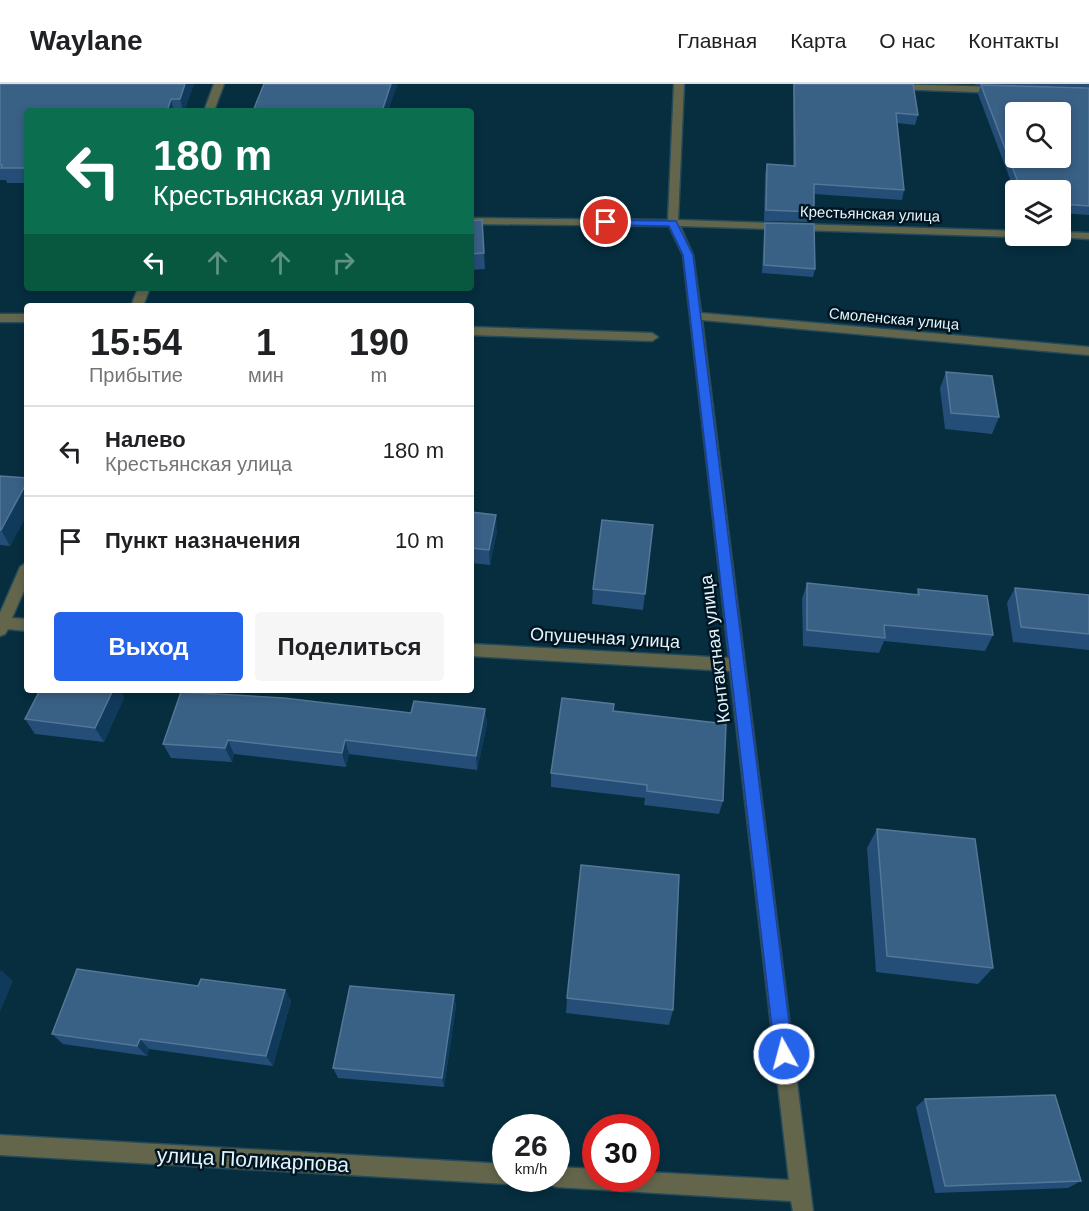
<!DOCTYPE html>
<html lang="ru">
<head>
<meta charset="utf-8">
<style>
  body { margin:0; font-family:Arial,sans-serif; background:#f6f6f6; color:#202124; height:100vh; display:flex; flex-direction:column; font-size:22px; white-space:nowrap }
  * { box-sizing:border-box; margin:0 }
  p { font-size:20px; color:#757577 }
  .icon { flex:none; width:33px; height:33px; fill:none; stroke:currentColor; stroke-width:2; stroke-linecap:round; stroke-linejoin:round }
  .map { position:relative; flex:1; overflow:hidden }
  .panel { position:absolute; left:24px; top:219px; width:450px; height:390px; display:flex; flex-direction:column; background:#fff; border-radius:6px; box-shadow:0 3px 9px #0003 }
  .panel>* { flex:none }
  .top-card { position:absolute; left:24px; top:24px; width:450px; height:183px; border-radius:6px; box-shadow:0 3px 9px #0003; background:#0b6e4f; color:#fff; overflow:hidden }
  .buttons { position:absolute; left:1005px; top:18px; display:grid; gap:12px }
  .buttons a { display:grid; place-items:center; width:66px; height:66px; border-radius:6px; background:#fff; box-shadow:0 3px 9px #0003; font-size:30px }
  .speed { position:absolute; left:492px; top:1030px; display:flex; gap:12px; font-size:30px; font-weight:700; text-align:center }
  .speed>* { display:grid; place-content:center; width:78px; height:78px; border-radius:50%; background:#fff; box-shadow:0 3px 9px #0003; line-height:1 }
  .speed small { font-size:15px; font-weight:400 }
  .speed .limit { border:9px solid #d22; background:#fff; color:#111 }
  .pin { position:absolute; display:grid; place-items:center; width:51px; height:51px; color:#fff; margin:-26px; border:3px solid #fff; border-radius:50%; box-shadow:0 2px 6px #0007 }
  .me { position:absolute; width:66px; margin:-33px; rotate:353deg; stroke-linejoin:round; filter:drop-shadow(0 0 4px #0008) }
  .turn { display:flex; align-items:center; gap:21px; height:126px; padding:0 30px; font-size:27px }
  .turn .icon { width:78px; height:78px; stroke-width:2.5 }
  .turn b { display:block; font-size:42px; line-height:51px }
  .lanes { display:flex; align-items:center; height:57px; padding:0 30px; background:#0003; justify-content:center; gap:30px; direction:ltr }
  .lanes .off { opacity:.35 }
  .eta { display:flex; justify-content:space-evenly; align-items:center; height:102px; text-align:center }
  .eta b { font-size:36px; font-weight:800; line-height:42px }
  .cta { display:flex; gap:12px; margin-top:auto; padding:12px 30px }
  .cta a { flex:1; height:69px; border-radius:6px; background:#2563eb; color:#fff; font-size:24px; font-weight:800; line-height:69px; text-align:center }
  .cta a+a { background:#f6f6f6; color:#202124 }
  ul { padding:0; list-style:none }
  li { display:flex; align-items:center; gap:18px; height:90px; padding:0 30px; border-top:2px solid #e0e0e0 }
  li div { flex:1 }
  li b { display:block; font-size:22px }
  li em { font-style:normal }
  header { display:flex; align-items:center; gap:36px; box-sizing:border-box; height:84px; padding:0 30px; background:#fff; border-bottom:2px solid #e0e0e0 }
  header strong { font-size:28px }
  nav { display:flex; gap:33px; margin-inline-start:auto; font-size:21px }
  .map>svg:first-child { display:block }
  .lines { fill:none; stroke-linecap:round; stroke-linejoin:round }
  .minor-casing { stroke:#254a59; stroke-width:3 }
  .minor { fill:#64664c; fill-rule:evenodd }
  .wall { fill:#244e77 }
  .shaded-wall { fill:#103a5b }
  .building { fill:#396085; stroke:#547797; stroke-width:1.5; fill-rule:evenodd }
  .route { fill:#2563eb; stroke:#184099; stroke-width:1.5 }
  .labels { text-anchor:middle; stroke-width:5; stroke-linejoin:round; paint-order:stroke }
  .far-street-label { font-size:15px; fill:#e5f3fa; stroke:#001623 }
  .street-label { font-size:18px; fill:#e5f3fa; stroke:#001623 }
  .near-street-label { font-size:21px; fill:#e5f3fa; stroke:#001623 }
</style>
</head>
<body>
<header>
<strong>Waylane</strong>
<nav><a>Главная</a><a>Карта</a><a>О нас</a><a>Контакты</a></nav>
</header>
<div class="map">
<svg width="1089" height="1127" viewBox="0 0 1089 1127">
  <rect width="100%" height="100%" fill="#062e3f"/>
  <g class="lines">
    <g class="minor-casing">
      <path id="minor" d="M214,0H224L214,27H204Z
        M674,0H684L678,136L1016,147V152H1020L1016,153L680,142L693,171L701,229L1089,263V271L702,236L813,1127H793L791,1117L556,1103L549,1100L547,1095H556V1083L596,1085V1095H646V1088L789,1096L730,587L471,572V560L729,574L683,171L669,142L471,140V134L668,136Z
        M892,0L1000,3L1005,6L1000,9L895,5L890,2Z
        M1060,148L1089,149V155L1056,153L1055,152H1060Z
        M138,204H150L143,222H131Z
        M0,230H27V238H0Z
        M471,243L652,249L658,253L652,257L471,251Z
        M27,478V500L12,534L27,535V547L8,545L5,550L0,552V529L20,483Z
        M0,1051L506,1080V1095H514L506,1100L0,1071Z"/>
    </g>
    <use href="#minor" class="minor"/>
  </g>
  <path class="wall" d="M0,0H194L184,27H27V99H7L6,96H0Z
    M793,0H913L918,31L915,41L897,39L904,106L902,116L814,110V128L812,138L764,137L765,90L767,80L793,82Z
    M975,0H1089V3L975,1Z
    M981,1L1089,4V131L1060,129V106H1016V111L978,10Z
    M482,136L485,185L471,186V137Z
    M765,139L815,185L813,193L762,189L764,147Z
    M946,288L999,333L992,350L945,345L940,304Z
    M0,392L27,394V430L10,462L0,461Z
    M471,428L497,447L490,481L471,479Z
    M653,441L643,526L592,520L593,505Z
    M807,499L916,511L918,505L993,551L985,567L884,557L879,569L803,562L802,515Z
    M1015,504L1089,511V566L1013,558L1007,519Z
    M40,606H120L124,614L104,658L35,650L25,635Z
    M485,625L487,640L477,686L349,670L346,683L234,670L232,678L171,674L163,660L411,629Z
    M614,627L723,717L719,730L644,721L645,714L551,703V689Z
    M877,745L993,884L978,900L876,888L867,764Z
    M198,902L285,906L291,917L273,982L149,965L147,972L63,960L52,950Z
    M454,911L456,922L444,1003L338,994L333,984Z
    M567,914L673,926L669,941L566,929Z
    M925,1015L1081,1097L1068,1104L935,1109L916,1023Z"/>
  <path class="shaded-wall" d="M185,0H194L184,27H183L180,15Z
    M391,0H398L388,27H382Z
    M171,15L174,27H167Z
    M27,398V430L10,462L1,446Z
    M496,431L497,447L490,481L489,466Z
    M113,606H120L124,614L104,658L95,644Z
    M485,625L487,640L477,686L476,672Z
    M228,656L234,670L232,678L225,664Z
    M345,656L349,670L346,683L342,669Z
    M1,886L13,897L0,928V888Z
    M285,906L291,917L273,982L266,972Z
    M454,911L456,922L444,1003L442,994Z
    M140,955L149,965L147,972L137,962Z"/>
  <path class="building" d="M0,0H185L180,15H171L167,27H27V84H1L2,81H0Z
    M264,0H391L382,27H253Z
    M794,0H913L918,31L896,29L904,106L814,100V128L766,126L767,80L795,82Z
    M981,1L1089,4V122L1060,120V106H1021ZM1016,28H1060V74H1016Z
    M482,136L484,169L471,170V137Z
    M765,139L814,140L815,185L764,181Z
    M946,288L992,292L999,333L951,329Z
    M0,392L27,394V398L1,446H0Z
    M471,428L496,431L489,466L471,464Z
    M602,436L653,441L645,510L593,505Z
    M807,499L919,511L918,505L987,512L993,551L884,541L885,554L807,546Z
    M1015,504L1089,511V550L1021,543Z
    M40,606H113L95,644L25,635Z
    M181,608L284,614L411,629L414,617L485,625L476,672L345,656L342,669L228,656L225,664L163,660Z
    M562,614L614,620L613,627L726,640L723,717L647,707V701L551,689Z
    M877,745L975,755L993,884L887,872Z
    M581,781L679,791L673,926L567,914Z
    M77,885L198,902L201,895L285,906L266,972L140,955L137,962L52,950Z
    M350,902L454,911L442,994L333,984Z
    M1055,1011L1081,1097L945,1102L925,1015Z"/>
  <path class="route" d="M602,136L676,137L693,171L793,970L790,976L784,979L778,976L775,970L683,171L669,142L606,141L602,140Z"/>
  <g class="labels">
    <g class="far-street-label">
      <text transform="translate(870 130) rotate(2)" y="5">Крестьянская улица</text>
      <text transform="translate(894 235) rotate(5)" y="5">Смоленская улица</text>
    </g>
    <g class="street-label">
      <text transform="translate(605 554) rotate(3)" y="6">Опушечная улица</text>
      <text transform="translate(715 565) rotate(-97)" y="6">Контактная улица</text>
    </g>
    <g class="near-street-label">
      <text transform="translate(253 1076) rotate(3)" y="7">улица Поликарпова</text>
    </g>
  </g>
</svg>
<div class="buttons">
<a><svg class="icon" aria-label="search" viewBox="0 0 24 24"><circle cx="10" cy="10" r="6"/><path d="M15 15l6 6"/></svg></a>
<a><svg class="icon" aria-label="layers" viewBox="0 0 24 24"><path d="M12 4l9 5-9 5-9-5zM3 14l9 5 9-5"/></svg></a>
</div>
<div class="speed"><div>26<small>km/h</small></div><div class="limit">30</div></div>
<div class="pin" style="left:606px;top:138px;background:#d93025"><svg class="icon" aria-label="arrive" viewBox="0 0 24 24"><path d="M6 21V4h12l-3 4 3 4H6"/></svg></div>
<svg class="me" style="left:784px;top:970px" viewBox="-20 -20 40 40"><circle r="17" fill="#2563eb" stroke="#fff" stroke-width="3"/><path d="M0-11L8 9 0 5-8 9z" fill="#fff"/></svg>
<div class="top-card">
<div class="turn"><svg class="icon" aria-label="left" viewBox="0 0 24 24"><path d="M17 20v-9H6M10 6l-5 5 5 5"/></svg><div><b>180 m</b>Крестьянская улица</div></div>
<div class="lanes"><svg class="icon" aria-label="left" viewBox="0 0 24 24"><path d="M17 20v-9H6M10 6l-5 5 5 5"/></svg><svg class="icon off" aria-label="ahead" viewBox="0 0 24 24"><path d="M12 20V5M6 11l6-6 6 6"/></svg><svg class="icon off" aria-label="ahead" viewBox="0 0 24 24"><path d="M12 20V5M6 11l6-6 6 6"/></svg><svg class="icon off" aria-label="right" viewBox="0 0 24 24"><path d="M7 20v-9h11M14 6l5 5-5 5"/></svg></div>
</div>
<section class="panel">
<div class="eta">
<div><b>15:54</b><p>Прибытие</p></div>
<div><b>1</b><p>мин</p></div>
<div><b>190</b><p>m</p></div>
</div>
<ul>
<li><svg class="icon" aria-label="left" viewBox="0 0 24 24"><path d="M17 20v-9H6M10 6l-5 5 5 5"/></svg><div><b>Налево</b><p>Крестьянская улица</p></div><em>180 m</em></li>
<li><svg class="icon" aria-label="arrive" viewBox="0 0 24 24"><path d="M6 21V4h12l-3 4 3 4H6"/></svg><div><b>Пункт назначения</b></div><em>10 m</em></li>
</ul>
<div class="cta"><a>Выход</a><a>Поделиться</a></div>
</section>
</div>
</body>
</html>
